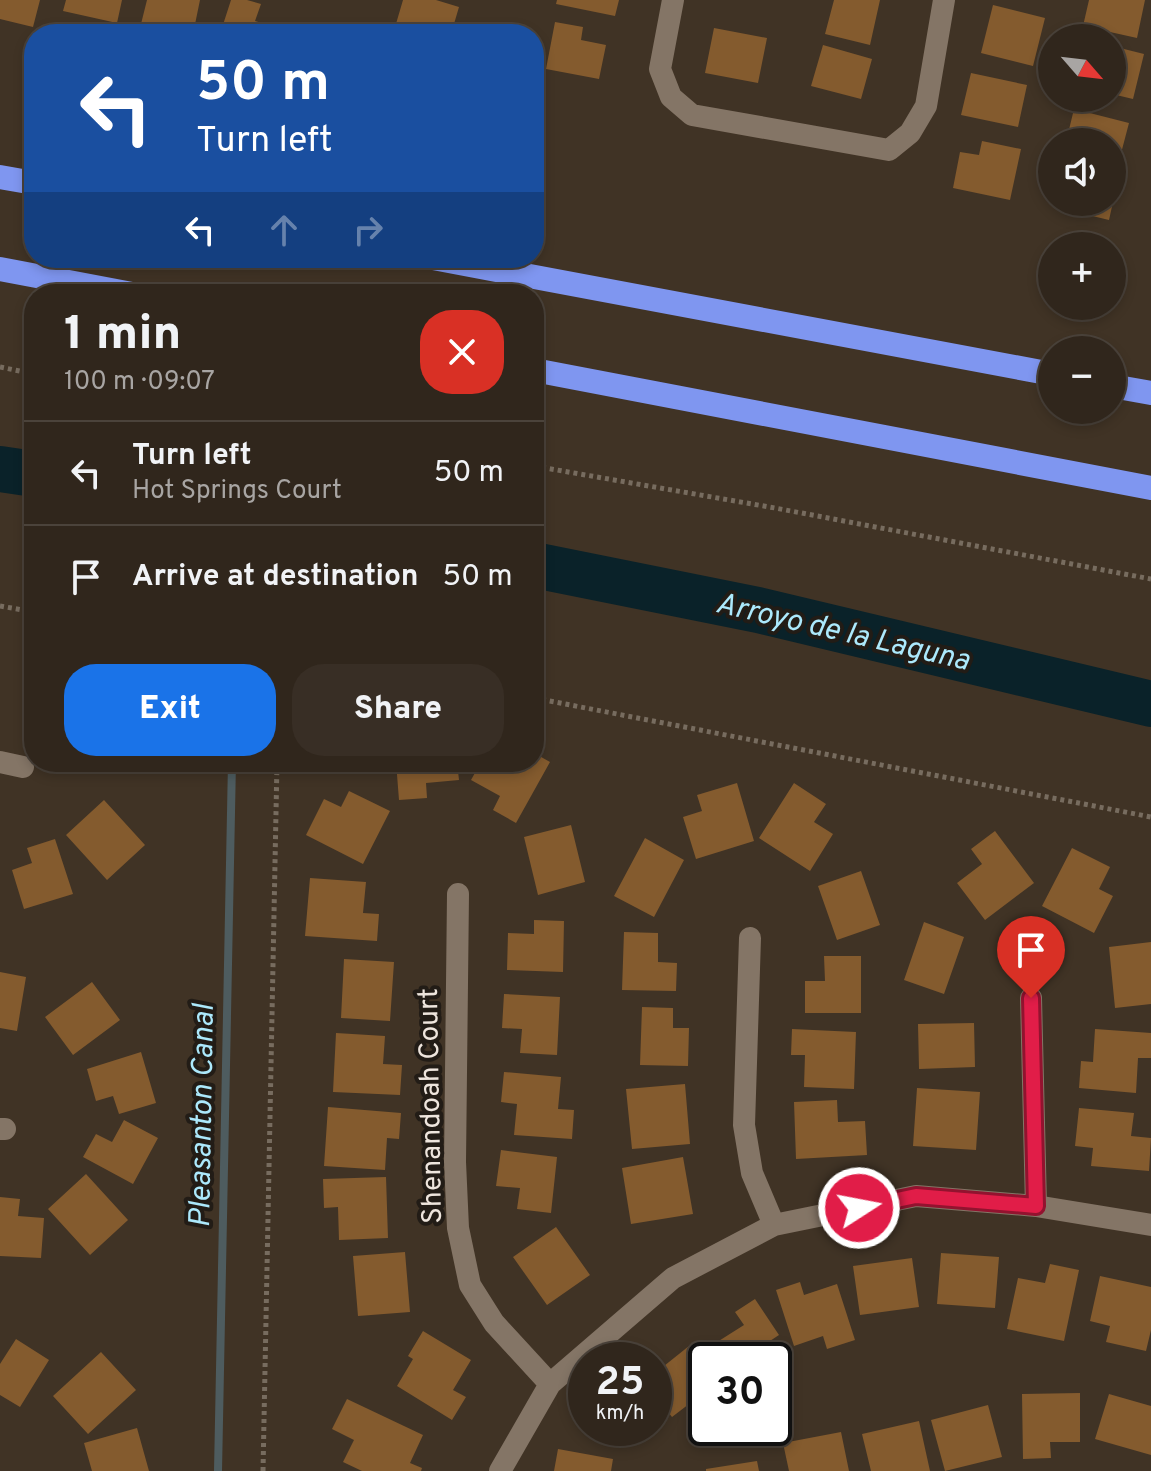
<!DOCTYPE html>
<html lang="en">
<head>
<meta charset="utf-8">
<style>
  body { margin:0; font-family:Overpass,sans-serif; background:#382e25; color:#f1f3f6; height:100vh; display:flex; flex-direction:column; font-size:30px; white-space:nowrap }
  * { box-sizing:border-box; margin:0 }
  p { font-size:26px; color:#a8a5a3 }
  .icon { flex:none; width:44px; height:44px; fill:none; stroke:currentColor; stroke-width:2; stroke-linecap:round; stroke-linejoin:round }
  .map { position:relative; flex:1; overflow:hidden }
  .drawer { position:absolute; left:24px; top:284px; width:520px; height:488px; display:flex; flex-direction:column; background:#30261c; border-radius:32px; box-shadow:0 4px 12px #0003,0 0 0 2px #4b433b }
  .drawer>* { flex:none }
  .hud { position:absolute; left:24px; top:24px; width:520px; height:244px; border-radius:32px; box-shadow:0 4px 12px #0003,0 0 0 2px #4b433b; background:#1a4fa0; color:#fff; overflow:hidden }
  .needle { width:52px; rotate:118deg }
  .tools { position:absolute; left:1038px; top:24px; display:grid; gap:16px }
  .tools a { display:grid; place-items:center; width:88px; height:88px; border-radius:50%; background:#30261c; box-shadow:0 4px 12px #0003,0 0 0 2px #4b433b; font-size:40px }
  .speed { position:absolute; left:568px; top:1342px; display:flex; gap:16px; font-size:40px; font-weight:700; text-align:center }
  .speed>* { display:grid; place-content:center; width:104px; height:104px; border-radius:50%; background:#30261c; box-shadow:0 4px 12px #0003,0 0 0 2px #4b433b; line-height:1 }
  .speed small { font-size:20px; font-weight:400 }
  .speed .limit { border:4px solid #111; border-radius:12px; background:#fff; color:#111 }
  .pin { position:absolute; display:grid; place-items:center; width:68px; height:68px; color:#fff; margin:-82px -34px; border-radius:50% 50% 50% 0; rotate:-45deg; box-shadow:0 0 8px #0007 }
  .pin .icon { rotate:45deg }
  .me { position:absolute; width:88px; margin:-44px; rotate:79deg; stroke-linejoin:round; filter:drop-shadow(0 0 6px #0008) }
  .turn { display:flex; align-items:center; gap:28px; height:168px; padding:0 40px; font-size:36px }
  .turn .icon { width:104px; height:104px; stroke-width:2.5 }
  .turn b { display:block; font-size:56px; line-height:68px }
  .lanes { display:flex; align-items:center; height:76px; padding:0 40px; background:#0003; justify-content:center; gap:40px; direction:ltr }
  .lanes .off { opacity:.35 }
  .round { display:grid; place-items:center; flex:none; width:84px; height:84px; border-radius:32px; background:#382e25 }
  .summary { display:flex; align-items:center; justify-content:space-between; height:136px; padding:0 40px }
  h1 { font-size:48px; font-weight:800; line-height:60px }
  .button { display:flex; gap:16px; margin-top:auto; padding:16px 40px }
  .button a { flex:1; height:92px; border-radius:32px; background:#1a73e8; color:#fff; font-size:32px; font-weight:800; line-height:92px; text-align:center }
  .button a+a { background:#382e25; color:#f1f3f6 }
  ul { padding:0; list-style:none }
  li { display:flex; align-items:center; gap:24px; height:104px; padding:0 40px; border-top:2px solid #4b433b }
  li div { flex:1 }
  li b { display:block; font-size:30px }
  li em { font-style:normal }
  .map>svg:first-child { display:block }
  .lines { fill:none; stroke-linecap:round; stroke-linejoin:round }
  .stream { stroke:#4e5c5f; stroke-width:8 }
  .river { stroke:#0a2229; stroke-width:46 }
  .building { fill:#845b2e }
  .path { stroke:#776c5f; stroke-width:5; stroke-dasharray:4 4; stroke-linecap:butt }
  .minor { stroke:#847566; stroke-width:22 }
  .motorway { stroke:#7f96f0; stroke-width:24 }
  .route-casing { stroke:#92132f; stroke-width:20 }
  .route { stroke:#e11d48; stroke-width:14 }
  .labels { text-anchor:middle; stroke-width:8; stroke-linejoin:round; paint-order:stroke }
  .street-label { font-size:28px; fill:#eee5dd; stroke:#221c16 }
  .water-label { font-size:30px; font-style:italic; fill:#ace9fc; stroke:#221c16 }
</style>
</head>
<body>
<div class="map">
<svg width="1151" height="1471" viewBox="0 0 1151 1471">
  <rect width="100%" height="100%" fill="#403325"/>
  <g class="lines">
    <path class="stream" d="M218,1471L232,762"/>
    <path class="river" d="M0,469L34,474
      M534,565L758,610L1151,704"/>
  </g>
  <path class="building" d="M0,0H40L33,27L0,19Z
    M66,0H122L117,23L63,11Z
    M147,0H200L193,34L139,32Z
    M231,0H247L261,4L255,21L283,29L282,34H220Z
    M403,0H436L459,7L451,34H393Z
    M557,0H619L615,16L556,4Z
    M834,0H880L870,45L825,34Z
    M1089,0H1145L1137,38L1083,26Z
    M993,5L1045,18L1033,66L981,53Z
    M555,22L583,27L581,40L606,45L599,79L546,69Z
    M714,28L767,38L758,83L705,73Z
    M823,45L872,59L861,99L811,86Z
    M1112,46L1144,54L1133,99L1112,94Z
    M971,73L1027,85L1018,127L961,115Z
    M1074,109L1129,123L1119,161L1112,159V142H1066Z
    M982,141L1021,149L1010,200L953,188L960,152L979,155Z
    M1112,172L1120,174L1113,201H1112Z
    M1056,202H1113L1109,220L1055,207Z
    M534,753L550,762L516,823L493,810L500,796L471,780L481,762H534Z
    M120,762H157V764L121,768Z
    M396,762H457L459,780L426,783L427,798L399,800Z
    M737,783L754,841L696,859L683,817L702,811L697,795Z
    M794,783L826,804L814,822L833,834L810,871L759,838Z
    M349,791L390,811L363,864L306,835L324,799L341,807Z
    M104,800L145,845L107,880L66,835Z
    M571,825L585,882L538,895L524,837Z
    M995,831L1034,883L985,920L957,883L982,864L971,849Z
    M645,838L684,860L654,917L614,896Z
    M55,839L73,894L24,909L12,870L32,863L27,848Z
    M1072,848L1110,867L1099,889L1113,896L1094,933L1042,906Z
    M861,871L880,925L837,940L818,886Z
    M310,878L366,882L363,913L379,914L377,941L305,936Z
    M534,920L564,921L563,972L507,970L508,933L534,934Z
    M924,922L964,937L944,994L904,980Z
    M624,932L658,933V962L677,963L676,991L622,990Z
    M1151,942V1004L1115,1008L1109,947Z
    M824,956H861V1013H805V981H825Z
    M344,959L394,962L390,1021L341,1018Z
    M0,972L26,977L17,1031L0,1028Z
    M92,982L120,1020L73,1055L45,1017Z
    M504,994L560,997L557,1055L520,1053L522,1029L502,1028Z
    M642,1007L673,1008V1028H689L688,1066L640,1065Z
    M974,1023L975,1067L919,1069L918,1024Z
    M792,1029L856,1032L854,1089L804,1087L805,1055H791Z
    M1095,1029L1151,1033V1058H1138L1136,1093L1079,1088L1081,1061L1093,1062Z
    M336,1033L385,1036L383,1064L402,1065L400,1095L333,1092Z
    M141,1052L156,1103L119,1114L113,1096L96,1101L87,1069Z
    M504,1072L561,1077L558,1109L574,1110L572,1139L514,1135L517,1104L501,1102Z
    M685,1084L690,1144L632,1149L626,1089Z
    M917,1088L980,1092L976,1150L913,1146Z
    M837,1100L838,1122L865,1121L867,1155L796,1159L794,1102Z
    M328,1107L401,1113L399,1139L387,1138L385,1170L324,1166Z
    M1079,1108L1134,1113L1131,1136L1151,1138L1149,1171L1091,1166L1093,1148L1075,1146Z
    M124,1120L158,1138L133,1184L83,1157L96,1134L112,1142Z
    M501,1150L557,1157L551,1213L517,1209L520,1188L496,1186Z
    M683,1157L693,1214L631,1224L622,1168Z
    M86,1174L128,1220L90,1255L48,1209Z
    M386,1177L388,1238L339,1240L338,1207L324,1208L323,1179Z
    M0,1197L20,1199L18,1216L44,1218L41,1258L0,1256Z
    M556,1227L590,1275L547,1305L513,1257Z
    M405,1252L410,1312L358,1316L353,1256Z
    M941,1253L999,1257L995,1308L937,1304Z
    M912,1258L919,1307L860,1315L853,1266Z
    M1050,1264L1079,1270L1064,1341L1007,1329L1018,1278L1045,1283Z
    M1100,1276L1151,1287V1330L1146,1351L1106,1342L1110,1326L1090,1321Z
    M800,1282L804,1295L837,1284L855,1340L827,1349L823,1336L794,1346L776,1290Z
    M755,1299L779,1335L755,1351L761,1360H724L714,1344L744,1325L735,1312Z
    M423,1331L471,1360L453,1390L466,1397L452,1420L397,1386L413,1359L408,1356Z
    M16,1339L49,1360L20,1407L0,1395V1364Z
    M689,1346L706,1367V1391L672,1417L654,1394V1374Z
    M101,1352L136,1390L88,1434L53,1396Z
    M1080,1393V1442H1050L1051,1458L1023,1459L1022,1394Z
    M1109,1394L1151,1406V1455L1095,1439Z
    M347,1399L423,1435L410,1463L422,1468L421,1471H362L343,1462L354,1440L332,1429Z
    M988,1405L1002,1457L945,1471L931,1420Z
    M919,1421L930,1471H871L862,1434Z
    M137,1428L149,1471H92L84,1443Z
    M841,1432L849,1471H789L783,1443Z
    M558,1449L613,1459L611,1471H554Z
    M757,1461L759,1471H706V1469Z"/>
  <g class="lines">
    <path class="path" d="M0,367L34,374
      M534,466L775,508L1151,579
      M0,606L34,612
      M534,698L1151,817
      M263,1471L277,762"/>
    <path class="minor" d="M673,0L660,69L671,97L692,115L889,150L910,133L926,106L944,0
      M0,762L23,767
      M458,894L455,1162L458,1228L470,1285L494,1323L550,1384
      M750,938L744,1125L752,1173L774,1225
      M1031,998L1036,1206
      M0,1129H5
      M500,1471L550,1384L673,1278L774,1225L916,1196L1036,1206L1151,1225"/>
    <path class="motorway" d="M0,177L34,183
      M433,258L1052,374
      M0,269L132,294
      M534,370L1151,488
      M1112,386L1151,393"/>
  </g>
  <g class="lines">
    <g class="route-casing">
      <path id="route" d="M859,1208L916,1196L1036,1206L1031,998"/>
    </g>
    <use href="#route" class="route"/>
  </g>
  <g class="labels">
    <g class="street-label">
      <text transform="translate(429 1106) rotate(-91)" y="10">Shenandoah Court</text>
    </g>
    <g class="water-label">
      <text transform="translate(843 631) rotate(13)" y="10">Arroyo de la Laguna</text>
      <text transform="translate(201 1116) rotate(-89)" y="10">Pleasanton Canal</text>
    </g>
  </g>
</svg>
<div class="tools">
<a><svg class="needle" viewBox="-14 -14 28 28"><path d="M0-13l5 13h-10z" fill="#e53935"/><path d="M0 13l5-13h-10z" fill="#a8a5a3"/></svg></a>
<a><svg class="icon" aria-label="sound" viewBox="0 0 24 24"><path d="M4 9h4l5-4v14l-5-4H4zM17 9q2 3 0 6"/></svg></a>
<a>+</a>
<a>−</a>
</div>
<div class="speed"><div>25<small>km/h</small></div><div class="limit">30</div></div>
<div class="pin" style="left:1031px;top:998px;background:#d93025"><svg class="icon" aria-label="arrive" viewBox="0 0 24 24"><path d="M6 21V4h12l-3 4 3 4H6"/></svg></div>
<svg class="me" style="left:859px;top:1208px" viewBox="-20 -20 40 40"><circle r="17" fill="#e11d48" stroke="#fff" stroke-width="3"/><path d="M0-11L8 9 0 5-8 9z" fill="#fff"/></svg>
<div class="hud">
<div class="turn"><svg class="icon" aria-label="left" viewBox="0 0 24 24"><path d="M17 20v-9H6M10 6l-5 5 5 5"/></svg><div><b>50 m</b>Turn left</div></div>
<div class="lanes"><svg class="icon" aria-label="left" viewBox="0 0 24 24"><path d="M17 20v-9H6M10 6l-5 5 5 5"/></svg><svg class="icon off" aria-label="ahead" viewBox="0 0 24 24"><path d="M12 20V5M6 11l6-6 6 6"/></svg><svg class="icon off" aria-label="right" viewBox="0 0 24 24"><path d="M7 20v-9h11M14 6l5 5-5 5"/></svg></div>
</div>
<section class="drawer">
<div class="summary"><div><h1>1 min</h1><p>100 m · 09:07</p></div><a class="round" style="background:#d93025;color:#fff"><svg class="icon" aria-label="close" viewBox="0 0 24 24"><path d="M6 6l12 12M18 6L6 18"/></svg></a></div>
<ul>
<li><svg class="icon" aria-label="left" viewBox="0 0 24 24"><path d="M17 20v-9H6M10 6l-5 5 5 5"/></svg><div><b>Turn left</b><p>Hot Springs Court</p></div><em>50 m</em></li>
<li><svg class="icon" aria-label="arrive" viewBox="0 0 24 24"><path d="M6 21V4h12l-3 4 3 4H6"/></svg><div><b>Arrive at destination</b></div><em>50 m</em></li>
</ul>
<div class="button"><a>Exit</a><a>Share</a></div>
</section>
</div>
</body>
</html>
